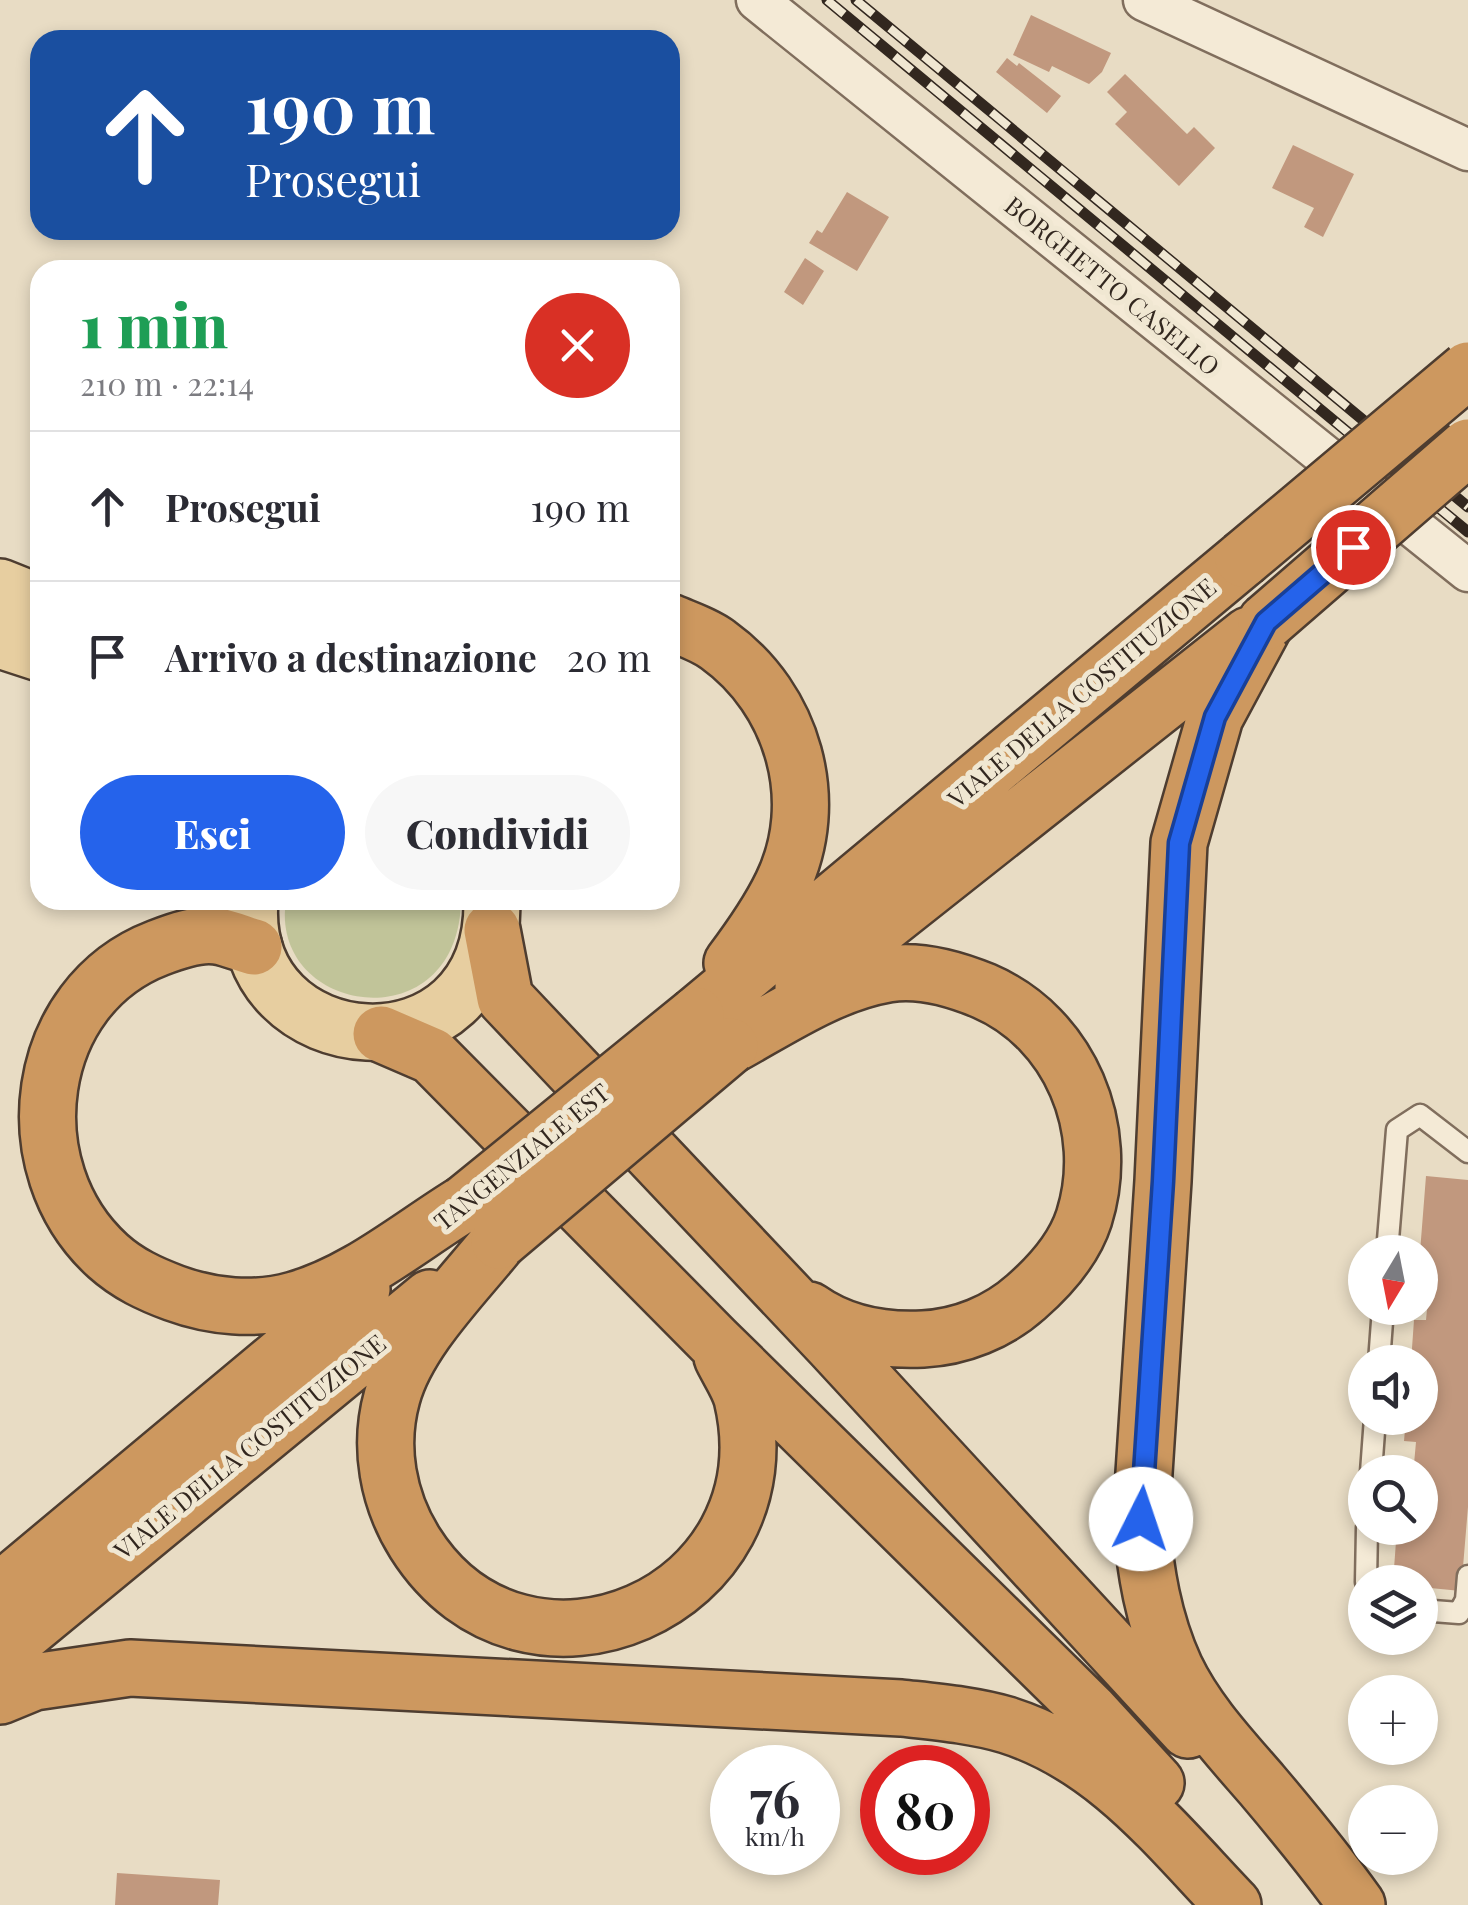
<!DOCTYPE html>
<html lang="it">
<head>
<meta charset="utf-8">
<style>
  body { margin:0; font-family:"Playfair Display",serif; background:#f7f7f7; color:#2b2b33; height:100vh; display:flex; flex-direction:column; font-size:38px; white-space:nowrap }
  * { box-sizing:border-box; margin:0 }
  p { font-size:32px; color:#7c7c81 }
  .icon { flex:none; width:55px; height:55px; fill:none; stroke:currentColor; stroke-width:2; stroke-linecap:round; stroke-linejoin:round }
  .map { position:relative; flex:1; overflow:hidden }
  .side { position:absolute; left:30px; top:260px; width:650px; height:650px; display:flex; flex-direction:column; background:#fff; border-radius:30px; box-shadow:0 5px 15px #0003 }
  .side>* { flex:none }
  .top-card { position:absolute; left:30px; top:30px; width:650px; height:210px; border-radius:30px; box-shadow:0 5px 15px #0003; background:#1a4fa0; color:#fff; overflow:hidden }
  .needle { width:65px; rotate:190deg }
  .buttons { position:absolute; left:1348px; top:1235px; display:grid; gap:20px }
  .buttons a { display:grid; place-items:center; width:90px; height:90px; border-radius:50%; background:#fff; box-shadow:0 5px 15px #0003; font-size:50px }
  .speed { position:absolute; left:710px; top:1745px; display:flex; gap:20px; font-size:50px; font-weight:700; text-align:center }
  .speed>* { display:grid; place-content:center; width:130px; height:130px; border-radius:50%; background:#fff; box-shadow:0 5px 15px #0003; line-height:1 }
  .speed small { font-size:25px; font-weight:400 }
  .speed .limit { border:15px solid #d22; background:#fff; color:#111 }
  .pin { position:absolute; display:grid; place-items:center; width:85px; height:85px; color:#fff; margin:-42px; border:5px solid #fff; border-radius:50%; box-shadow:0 2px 10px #0007 }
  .me { position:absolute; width:110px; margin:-55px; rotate:4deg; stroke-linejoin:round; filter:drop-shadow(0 0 8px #0008) }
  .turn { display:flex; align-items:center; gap:35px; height:210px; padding:0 50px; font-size:45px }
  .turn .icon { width:130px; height:130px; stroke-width:2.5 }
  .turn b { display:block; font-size:70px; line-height:85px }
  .round { display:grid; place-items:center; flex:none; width:105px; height:105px; border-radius:52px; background:#f7f7f7 }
  .head { display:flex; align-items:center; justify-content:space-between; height:170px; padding:0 50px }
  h1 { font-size:60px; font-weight:800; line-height:75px; color:#1e9e55 }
  .action { display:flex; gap:20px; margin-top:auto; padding:20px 50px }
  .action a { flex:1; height:115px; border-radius:60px; background:#2563eb; color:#fff; font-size:40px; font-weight:800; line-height:115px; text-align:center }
  .action a+a { background:#f7f7f7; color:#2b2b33 }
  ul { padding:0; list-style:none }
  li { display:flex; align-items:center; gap:30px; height:150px; padding:0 50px; border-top:2px solid #e1e1e2 }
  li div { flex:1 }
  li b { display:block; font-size:38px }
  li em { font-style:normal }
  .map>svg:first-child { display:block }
  .green { fill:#c1c499 }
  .building { fill:#c1987e }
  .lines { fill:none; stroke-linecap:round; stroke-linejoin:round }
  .lane-casing { stroke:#806e5d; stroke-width:25 }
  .street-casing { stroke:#806e5d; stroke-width:45 }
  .primary-casing { stroke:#4e3d30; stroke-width:60 }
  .highway-casing { stroke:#4e3d30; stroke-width:60 }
  .lane { stroke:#f4ead6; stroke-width:20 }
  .street { stroke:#f4ead6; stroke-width:40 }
  .primary { stroke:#e7cea0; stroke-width:55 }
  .highway { stroke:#cd985f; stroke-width:55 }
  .rail-casing { stroke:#32271f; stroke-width:11 }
  .rail { stroke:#f0e7d2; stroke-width:8; stroke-dasharray:22; stroke-linecap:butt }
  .highway-bridge-casing { stroke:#4e3d30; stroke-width:60; stroke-linecap:butt }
  .highway-bridge { stroke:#cd985f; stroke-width:55 }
  .route-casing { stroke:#184099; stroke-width:25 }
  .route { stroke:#2563eb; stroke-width:18 }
  .labels { text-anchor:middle; stroke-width:10; stroke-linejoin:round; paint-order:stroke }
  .street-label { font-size:25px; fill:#32271f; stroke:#f0e7d2 }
</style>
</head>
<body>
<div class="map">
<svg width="1468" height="1905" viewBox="0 0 1468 1905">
  <rect width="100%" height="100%" fill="#e8dcc4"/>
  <path class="green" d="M286,900H461C459,1044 268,1016 286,900Z"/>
  <path class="building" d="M1031,15L1111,53L1102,72L1089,84L1052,66L1049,72L1013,55Z
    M1007,58L1017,66L1019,63L1061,96L1047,113L996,72Z
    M1125,74L1187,134L1194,127L1215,148L1179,186L1115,124L1127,112L1107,92Z
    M1293,145L1354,174L1323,237L1304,227L1314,208L1272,188Z
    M847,192L889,217L857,271L809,243L817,230L822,233Z
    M805,258L824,271L803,305L784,292Z
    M1426,1176L1468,1180V1507L1461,1591L1420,1587V1582H1393L1397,1528H1420V1472H1402V1463L1414,1464L1416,1442L1404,1441L1406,1418H1420V1362H1411L1414,1320H1426L1428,1299H1420V1252Z
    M117,1873L220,1880L218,1905H115Z"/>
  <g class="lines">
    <g class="lane-casing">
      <path id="lane" d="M1387,1252L1397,1130L1420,1115L1468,1152
        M1379,1362L1383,1308
        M1371,1472L1375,1418
        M1366,1582L1367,1528
        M1420,1610L1459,1613L1466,1600L1468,1576"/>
    </g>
    <g class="street-casing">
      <path id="street" d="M757,0L1468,571
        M1144,0L1468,150"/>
    </g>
    <g class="primary-casing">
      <path id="primary" d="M0,587L40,603
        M0,640L40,653
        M250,900C236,1065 495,1087 492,900"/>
    </g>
    <g class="highway-casing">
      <path id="highway" d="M670,622C686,629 705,635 718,645C793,699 823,801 782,885C769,912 750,939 732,963
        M1266,622L1215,717L1179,843L1163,1181L1141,1519C1145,1570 1153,1620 1175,1668C1196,1712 1230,1748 1262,1785C1295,1824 1327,1863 1357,1905
        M492,930L505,998L832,1344L1188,1730
        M254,947C242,944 230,938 217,936C198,933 176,941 158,948C33,996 11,1168 108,1256C128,1274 150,1284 174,1293C212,1307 255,1311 294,1300C356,1283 411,1236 465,1203
        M803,988L1249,635
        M696,1015L1243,559
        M381,1034L432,1056L714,1341L1090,1711L1156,1783
        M730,1046C781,1018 830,984 888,974C919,969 955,979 984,991C1070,1028 1112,1129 1084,1218C1074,1249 1050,1276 1026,1297C998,1322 961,1337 923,1339C882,1341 843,1334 809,1310
        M499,1241C463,1286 407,1341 392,1397C378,1447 388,1500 415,1543C525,1717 791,1602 742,1398C738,1384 728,1370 722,1357
        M0,1591L362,1289
        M0,1652L430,1298
        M0,1696L34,1682L130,1668L901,1708C937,1712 973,1715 1007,1725C1105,1756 1165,1834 1233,1905"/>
    </g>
    <use href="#lane" class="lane"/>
    <use href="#street" class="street"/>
    <use href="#primary" class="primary"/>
    <use href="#highway" class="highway"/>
    <g class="rail-casing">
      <path id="rail" d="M827,0L1468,532
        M856,0L1468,507"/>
    </g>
    <use href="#rail" class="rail"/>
    <g class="highway-bridge-casing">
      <path id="highway-bridge" d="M1243,559L1468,370
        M1266,622L1468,447
        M465,1203L696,1015
        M499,1241L730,1046"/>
    </g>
    <use href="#highway-bridge" class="highway-bridge"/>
  </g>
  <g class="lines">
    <g class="route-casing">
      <path id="route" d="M1141,1519L1163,1181L1179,843L1215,717L1266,622L1353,547"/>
    </g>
    <use href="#route" class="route"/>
  </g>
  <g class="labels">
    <g class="street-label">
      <text transform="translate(1112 286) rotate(39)" y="9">BORGHETTO CASELLO</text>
      <text transform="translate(1082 693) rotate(-40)" y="9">VIALE DELLA COSTITUZIONE</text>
      <text transform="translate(522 1157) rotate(-39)" y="9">TANGENZIALE EST</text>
      <text transform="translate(250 1447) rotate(-39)" y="9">VIALE DELLA COSTITUZIONE</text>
    </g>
  </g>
</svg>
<div class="buttons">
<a><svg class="needle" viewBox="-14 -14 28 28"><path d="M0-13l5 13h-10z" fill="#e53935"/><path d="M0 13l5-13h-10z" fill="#7c7c81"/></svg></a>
<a><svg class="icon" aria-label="sound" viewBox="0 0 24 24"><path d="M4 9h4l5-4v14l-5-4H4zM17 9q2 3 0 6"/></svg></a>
<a><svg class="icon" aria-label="search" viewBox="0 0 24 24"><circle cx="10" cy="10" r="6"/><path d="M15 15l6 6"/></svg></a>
<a><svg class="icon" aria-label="layers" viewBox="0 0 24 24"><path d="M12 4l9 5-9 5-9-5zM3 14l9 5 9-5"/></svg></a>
<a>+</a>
<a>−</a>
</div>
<div class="speed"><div>76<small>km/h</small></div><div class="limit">80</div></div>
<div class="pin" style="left:1353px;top:547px;background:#d93025"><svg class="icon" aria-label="arrive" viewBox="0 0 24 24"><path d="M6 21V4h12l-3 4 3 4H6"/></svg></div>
<svg class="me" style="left:1141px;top:1519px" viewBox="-20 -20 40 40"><circle r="19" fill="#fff"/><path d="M0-13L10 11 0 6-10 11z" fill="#2563eb"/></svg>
<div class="top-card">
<div class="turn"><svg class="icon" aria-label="ahead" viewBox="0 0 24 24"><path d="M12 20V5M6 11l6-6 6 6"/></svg><div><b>190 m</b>Prosegui</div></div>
</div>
<section class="side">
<div class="head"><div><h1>1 min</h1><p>210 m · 22:14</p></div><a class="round" style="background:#d93025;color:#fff"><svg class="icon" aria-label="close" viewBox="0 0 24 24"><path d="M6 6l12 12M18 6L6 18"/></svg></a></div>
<ul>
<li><svg class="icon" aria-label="ahead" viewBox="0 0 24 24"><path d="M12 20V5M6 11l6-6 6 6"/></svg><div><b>Prosegui</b></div><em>190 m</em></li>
<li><svg class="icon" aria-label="arrive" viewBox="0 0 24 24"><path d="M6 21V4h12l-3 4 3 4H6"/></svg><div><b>Arrivo a destinazione</b></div><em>20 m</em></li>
</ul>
<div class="action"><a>Esci</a><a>Condividi</a></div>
</section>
</div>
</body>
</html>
